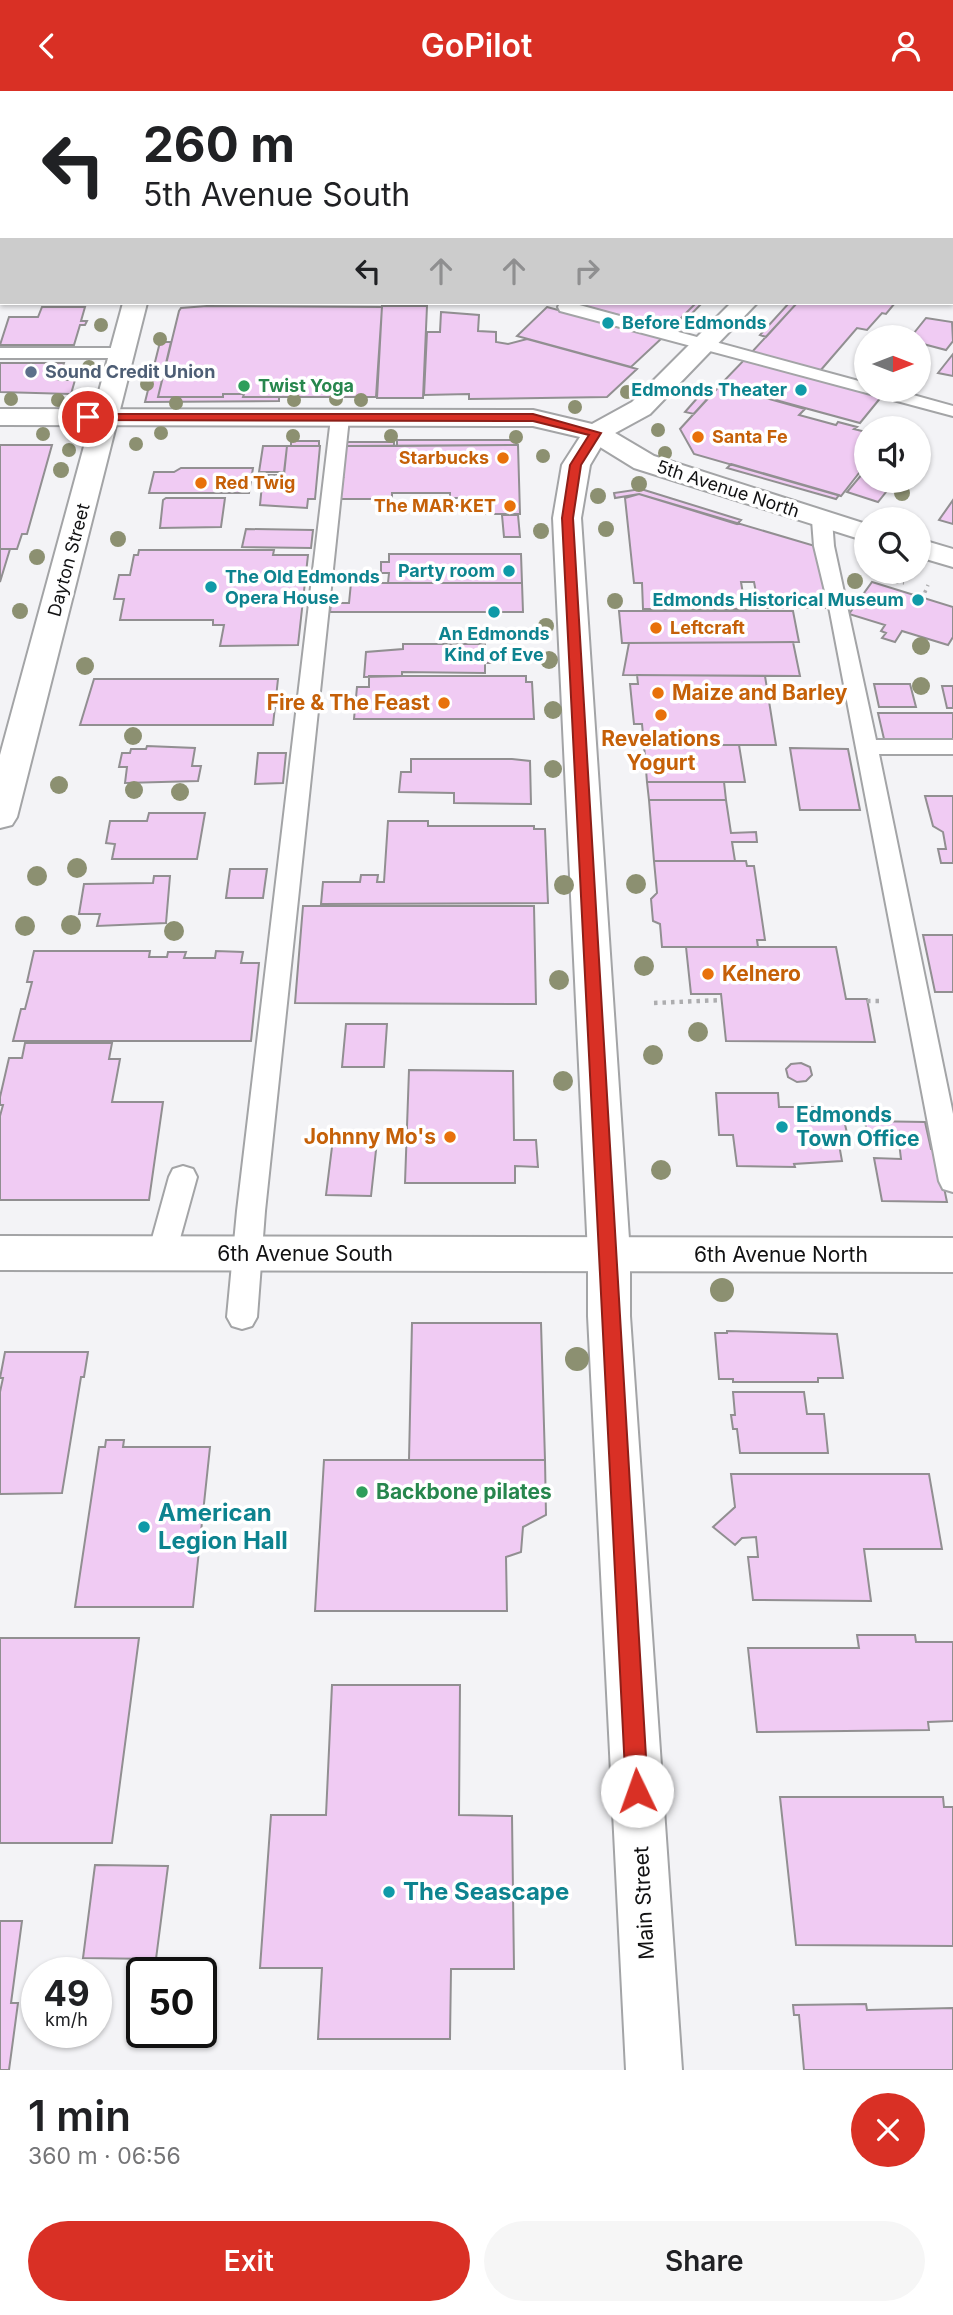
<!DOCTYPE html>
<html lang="en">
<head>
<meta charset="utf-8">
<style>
  body { margin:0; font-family:Inter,sans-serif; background:#f6f6f6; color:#202124; height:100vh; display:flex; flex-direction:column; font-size:26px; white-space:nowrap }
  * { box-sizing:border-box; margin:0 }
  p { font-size:23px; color:#757577 }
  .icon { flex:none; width:38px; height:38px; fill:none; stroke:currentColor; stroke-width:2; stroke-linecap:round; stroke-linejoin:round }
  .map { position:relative; height:1979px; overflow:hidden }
  .side { display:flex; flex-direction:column; background:#fff; flex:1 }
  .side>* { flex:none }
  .top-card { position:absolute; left:0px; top:0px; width:954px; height:214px; box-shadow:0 2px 5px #0004; background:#fff; color:#202124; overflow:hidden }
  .needle { width:46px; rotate:90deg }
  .fabs { position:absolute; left:854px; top:234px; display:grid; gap:14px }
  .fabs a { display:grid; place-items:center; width:77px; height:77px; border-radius:50%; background:#fff; box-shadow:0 2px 5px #0004; font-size:35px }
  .speed { position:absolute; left:21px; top:1866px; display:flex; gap:14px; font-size:35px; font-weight:700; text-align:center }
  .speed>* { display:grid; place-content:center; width:91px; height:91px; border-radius:50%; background:#fff; box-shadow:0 2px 5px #0004; line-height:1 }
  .speed small { font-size:18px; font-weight:400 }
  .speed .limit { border:4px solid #111; border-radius:10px; background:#fff; color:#111 }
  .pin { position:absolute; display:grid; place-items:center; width:60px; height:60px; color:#fff; margin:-30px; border:4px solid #fff; border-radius:50%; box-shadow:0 2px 7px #0007 }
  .me { position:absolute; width:77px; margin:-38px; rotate:357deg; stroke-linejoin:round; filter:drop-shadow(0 0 5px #0008) }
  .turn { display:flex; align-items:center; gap:24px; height:147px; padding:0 28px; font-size:32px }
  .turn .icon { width:91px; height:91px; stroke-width:2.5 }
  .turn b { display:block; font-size:49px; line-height:60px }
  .lanes { display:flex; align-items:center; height:66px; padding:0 28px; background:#0003; justify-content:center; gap:35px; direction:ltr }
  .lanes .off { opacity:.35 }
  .round { display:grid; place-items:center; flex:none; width:74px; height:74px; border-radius:37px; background:#f6f6f6 }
  .summary { display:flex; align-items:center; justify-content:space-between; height:119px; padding:0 28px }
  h1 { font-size:42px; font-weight:600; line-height:52px }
  .primary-button { display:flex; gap:14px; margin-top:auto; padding:14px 28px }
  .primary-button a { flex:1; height:80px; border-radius:42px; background:#d93025; color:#fff; font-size:28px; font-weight:600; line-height:80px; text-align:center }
  .primary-button a+a { background:#f6f6f6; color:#202124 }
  header { display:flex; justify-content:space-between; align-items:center; height:91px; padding:0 28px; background:#d93025; color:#fff; font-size:32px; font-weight:600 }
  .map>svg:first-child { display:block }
  .building { fill:#f0cbf3; stroke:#918f91; stroke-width:2 }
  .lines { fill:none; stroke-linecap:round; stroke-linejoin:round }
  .service-casing { stroke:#a3a4a6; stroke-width:4 }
  .minor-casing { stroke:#a3a4a6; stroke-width:4 }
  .tertiary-casing { stroke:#a3a4a6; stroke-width:4 }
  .secondary-casing { stroke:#a3a4a6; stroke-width:4 }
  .primary-casing { stroke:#7b5832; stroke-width:4 }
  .path-far1 { stroke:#adadaf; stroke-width:3.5; stroke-dasharray:2.5 4.5; stroke-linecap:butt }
  .path { stroke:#adadaf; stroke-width:4.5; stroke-dasharray:3.5 5; stroke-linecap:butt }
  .service { fill:#fff; fill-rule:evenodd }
  .minor { fill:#fff; fill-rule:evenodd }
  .tertiary { fill:#fff; fill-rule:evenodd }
  .secondary { fill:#fff; fill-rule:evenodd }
  .primary { fill:#d1b18e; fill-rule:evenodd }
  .tree { fill:#8c9071 }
  .route { fill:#d93025; stroke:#8d1f18; stroke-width:2 }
  .culture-dot { fill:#0f9aa8; stroke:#fff; stroke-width:2.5 }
  .service-dot { fill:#5c6f8a; stroke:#fff; stroke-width:2.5 }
  .leisure-dot { fill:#2e9e5b; stroke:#fff; stroke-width:2.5 }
  .food-dot { fill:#e8710a; stroke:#fff; stroke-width:2.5 }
  .labels { text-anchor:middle; stroke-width:7; stroke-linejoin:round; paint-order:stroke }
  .far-culture-label { font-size:18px; font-weight:bold; fill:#0d838f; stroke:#fff; text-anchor:end }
  .far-service-label { font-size:18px; font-weight:bold; fill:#4e5e75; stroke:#fff; text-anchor:start }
  .far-leisure-label { font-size:18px; font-weight:bold; fill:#27864d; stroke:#fff; text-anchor:start }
  .far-food-label { font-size:18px; font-weight:bold; fill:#c56008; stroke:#fff; text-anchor:start }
  .far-street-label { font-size:18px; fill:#121213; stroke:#fff }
  .food-label { font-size:21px; font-weight:bold; fill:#c56008; stroke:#fff; text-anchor:start }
  .culture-label { font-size:21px; font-weight:bold; fill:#0d838f; stroke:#fff; text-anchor:start }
  .street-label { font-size:21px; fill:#121213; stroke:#fff }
  .leisure-label { font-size:21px; font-weight:bold; fill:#27864d; stroke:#fff; text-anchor:start }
  .near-culture-label { font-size:24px; font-weight:bold; fill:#0d838f; stroke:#fff; text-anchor:start }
</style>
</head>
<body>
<header><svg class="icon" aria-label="back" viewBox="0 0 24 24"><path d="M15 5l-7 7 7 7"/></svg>GoPilot<svg class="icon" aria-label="person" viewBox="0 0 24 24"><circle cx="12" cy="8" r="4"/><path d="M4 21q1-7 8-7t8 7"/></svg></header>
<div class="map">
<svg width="953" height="1979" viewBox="0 0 953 1979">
  <rect width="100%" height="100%" fill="#f3f3f6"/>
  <path class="building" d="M588,212H696L670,238L584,215Z
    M696,212H702L677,238H670Z
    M789,212H797L766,246L760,244Z
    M797,212H895L886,223L882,222L867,239L857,237L820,280L751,262Z
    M207,215L382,216L376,306H243L244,303H223V306H158L179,220L181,217Z
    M382,215H427L423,307H377Z
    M42,216H85L81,230H87L85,234H80L74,254H0L9,226H38Z
    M547,216L662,247L631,276L517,245Z
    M441,221L479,224L478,240L496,241V251L508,253L527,248L637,278L607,306L469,308V303L424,304L427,241H440Z
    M926,227L952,231L953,250L946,259L923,253L919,259V247H910Z
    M160,251H171L158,306H223V303H244L243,306H279V310L145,311Z
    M953,263V285L938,282Z
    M745,268L882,305L860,332L720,294Z
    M0,272H64L59,289H75L71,303L0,301Z
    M720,294L805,318L799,324L836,334L838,331L857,336L854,338L866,341V373L841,405L694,363L680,338Z
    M707,296L716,299L694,323L685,321Z
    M397,349H516L517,354L397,355Z
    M291,350H319V355H291Z
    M346,351H394V355H346Z
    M0,354H52L27,443H22L17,458H0Z
    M518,354L520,423H460V407H450V402H392V406L386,408H340L338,398H342V396H338L343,387H338L339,381H343L346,355Z
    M263,355H287L284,381H259Z
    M287,355H320L315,408H308L307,417L260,414L263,384H284Z
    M731,373L839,404L836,408L727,377Z
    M181,377H253L249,402H149L154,381H174Z
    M863,382L866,383V390L894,391L878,411L847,401Z
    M641,398L741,429L737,433L639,403L615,407L614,402Z
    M639,403L815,455L828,517H759L754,491H741L744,509H755L757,518H643L642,492H634L625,407Z
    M166,407H225L221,436L160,437L163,409Z
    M953,409V433L939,429Z
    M502,424H518L520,446H504Z
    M246,438L313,439L311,457L242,456Z
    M0,458H10L0,491Z
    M139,459H274L273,464H308L298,554L220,555L224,534H213V529H120L124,508H114L119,484H130L134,464H138Z
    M389,463H521L522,492H388L389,482H381V471H389Z
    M872,491L953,516V546L948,554L902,540L895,551L882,547L886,542L881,540L885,534L849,523Z
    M351,492H522L523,521H330L331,512H349Z
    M619,520H793L799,551L622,552Z
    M793,551L800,585L623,584L629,552Z
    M403,553H485V563H493V572H485V582L402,581V585L364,586L366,561L403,558Z
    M637,584L765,585L776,654H644L642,633H634L630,593H638Z
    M369,585H526V591H532L534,628H354L357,596H369Z
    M94,588H278L273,634H80Z
    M874,593H910L916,616H879Z
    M942,595H953V617H947Z
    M878,622H953V648H884Z
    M644,654H739L745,691H647Z
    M147,655L195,657L192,675H201L198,690L125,692L127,676H119L122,662H130L131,658H146Z
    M790,657L848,658L860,719H800Z
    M258,662H286L283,692L255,693Z
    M411,668H512L530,670L531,713L454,712V702L399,701L401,681H411Z
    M647,691H724L726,709H649Z
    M925,705H953V772H941L938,758H946L943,741L933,735Z
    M649,709H726L731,742L756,741L757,751H732L735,770H654Z
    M149,722H205L197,768H112L115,753L106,752L110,730H147Z
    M388,730H428V735H534V738H545L548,812L321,813L323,791H360L361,784H378L377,791H384Z
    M654,770H746L747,775H754L765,849H757L758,856H662L660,833L653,830L651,808L657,802Z
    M230,778H267L263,807H226Z
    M154,785H170L166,832L97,835L100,823H79L84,793L153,792Z
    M303,815H534L536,913L295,912Z
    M923,844H953V901H935Z
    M686,856H836L846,908H867L875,951L726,950L721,903H691Z
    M34,860H150L149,866H167L168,861H186L184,867H215L216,860L243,861L241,872H259L251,950H13L21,918H25L32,891H27Z
    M346,933H387L384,976H342Z
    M25,952H112L109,968H120L112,1011H163L149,1109H0V1025L3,1014H0V1006L9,967H22Z
    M801,972L810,976L812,984L806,990L797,991L788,986L786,978L791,973Z
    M409,979L513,980L514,1049H536L538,1076L515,1075V1092H405Z
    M716,1002H778L779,1016H821L822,1022H836L837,1029H844L847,1042H837L842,1070L794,1073L795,1076L737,1075L733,1044H719Z
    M865,1030L925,1031L931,1058H936L947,1111L882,1110L874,1067L901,1068L898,1043H867Z
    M333,1048L377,1050L371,1105L326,1104Z
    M412,1232H541L545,1369H409Z
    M727,1240L837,1243L843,1287H818V1291H733V1288H719L715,1242H727Z
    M5,1261H88L84,1286H81L62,1402L0,1403V1301L3,1287H0Z
    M733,1301H804L807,1323H824L828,1362H740L737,1338H733L731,1324H735Z
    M106,1349H124L123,1356H210L193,1516H75L99,1356H105Z
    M324,1369H545L546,1424L523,1436L521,1461L506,1466L507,1520H315Z
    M731,1383H929L942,1458H864L871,1510L753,1509L748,1466H758L756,1446L742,1447L735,1454L713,1436L735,1416Z
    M857,1544H915L916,1551H953V1630L928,1631L929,1639L757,1641L748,1557H859Z
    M0,1547H139L112,1752H0Z
    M332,1594H460L459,1724L512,1725L514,1878H451L450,1948H318L322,1877H260L271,1724H326Z
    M780,1706H943L944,1716H953V1855L796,1854Z
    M95,1774L168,1775L156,1868L83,1867Z
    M0,1830H22L11,1912H18L9,1979H0Z
    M866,1913L867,1919L953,1917V1979H804L799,1924H794L793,1914Z"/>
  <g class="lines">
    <g class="service-casing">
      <path id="service" d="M430,0H444V2H430Z
        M952,97L953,98V108L952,107Z
        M560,212H572L866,292V299H895L953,315V325L560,220L558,216Z
        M0,257H122L131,262L122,267H0Z
        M340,322L349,327L265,1120L257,1226L252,1235L242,1238L232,1235L227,1226L237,1120L331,327Z
        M822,423L832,429L834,455L876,649H953V663H879L953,1023V1101L943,1098L939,1090L830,521L814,455L812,429Z
        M183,1075L193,1078L197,1086L176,1162L172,1170L162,1174L152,1170L148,1162L169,1086L173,1078Z"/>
    </g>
    <g class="minor-casing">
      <path id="minor" d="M0,101H2V115H0Z
        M952,193H953V208H952Z
        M0,1145L953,1147V1181L0,1179Z"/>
    </g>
    <g class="tertiary-casing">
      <path id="tertiary" d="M179,0H199V2H179Z
        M870,0H897L898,2H871Z
        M123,212H147L17,726L12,734L0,737V664Z
        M596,334L605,336L654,365L866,433V450L634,377L587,348L583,342L587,336Z
        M919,448L953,458V476L919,466Z"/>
    </g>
    <g class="secondary-casing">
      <path id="secondary" d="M731,212H757L650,323L606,347L590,374L581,427L630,1163V1225L682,1979H626L588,1225V1163L553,427L562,374L580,346L533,335L0,334V318L533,319L592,333L632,311Z"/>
    </g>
    <g class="primary-casing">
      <path id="primary" d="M941,0H953V7L952,2H940Z"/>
    </g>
    <path class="path-far1" d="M896,491L904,492
      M922,508L928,494"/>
    <path class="path" d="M867,910H880
      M654,912L722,909"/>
    <use href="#service" class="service"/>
    <use href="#minor" class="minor"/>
    <use href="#tertiary" class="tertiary"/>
    <use href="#secondary" class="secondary"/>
    <use href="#primary" class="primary"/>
  </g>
  <g class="tree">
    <circle cx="101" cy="234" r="7"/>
    <circle cx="160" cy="248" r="7"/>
    <circle cx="89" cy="276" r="7"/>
    <circle cx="147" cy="293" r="7"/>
    <circle cx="627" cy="301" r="7"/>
    <circle cx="11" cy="308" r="7"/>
    <circle cx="336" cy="308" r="7"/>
    <circle cx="58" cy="309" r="7"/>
    <circle cx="294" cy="309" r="7"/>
    <circle cx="361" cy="309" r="7"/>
    <circle cx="176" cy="312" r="7"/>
    <circle cx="575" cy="316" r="7"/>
    <circle cx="658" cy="339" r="7"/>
    <circle cx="161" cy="342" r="7"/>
    <circle cx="43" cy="343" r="7"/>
    <circle cx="293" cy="345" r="7"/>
    <circle cx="391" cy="345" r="7"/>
    <circle cx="516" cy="346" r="7"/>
    <circle cx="136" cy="353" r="7"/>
    <circle cx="69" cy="359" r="7"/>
    <circle cx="665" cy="362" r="7"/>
    <circle cx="543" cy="365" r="7"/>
    <circle cx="61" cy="379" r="8"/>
    <circle cx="639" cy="393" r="8"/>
    <circle cx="902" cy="402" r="8"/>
    <circle cx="598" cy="405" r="8"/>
    <circle cx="606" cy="438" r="8"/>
    <circle cx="541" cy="440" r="8"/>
    <circle cx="118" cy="448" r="8"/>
    <circle cx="37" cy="466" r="8"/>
    <circle cx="855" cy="490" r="8"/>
    <circle cx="615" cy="510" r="8"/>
    <circle cx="20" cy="520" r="8"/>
    <circle cx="546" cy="535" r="8"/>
    <circle cx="921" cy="555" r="9"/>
    <circle cx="549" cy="569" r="9"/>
    <circle cx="85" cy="575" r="9"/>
    <circle cx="921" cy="595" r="9"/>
    <circle cx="553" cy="619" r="9"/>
    <circle cx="133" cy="645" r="9"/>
    <circle cx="553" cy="678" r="9"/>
    <circle cx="59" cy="694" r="9"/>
    <circle cx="134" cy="699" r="9"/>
    <circle cx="180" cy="701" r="9"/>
    <circle cx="77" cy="777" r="10"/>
    <circle cx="37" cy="785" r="10"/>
    <circle cx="636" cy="793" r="10"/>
    <circle cx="564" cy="794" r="10"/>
    <circle cx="71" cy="834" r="10"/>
    <circle cx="25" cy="835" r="10"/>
    <circle cx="174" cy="840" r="10"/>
    <circle cx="644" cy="875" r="10"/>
    <circle cx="559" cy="889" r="10"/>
    <circle cx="698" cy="941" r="10"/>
    <circle cx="653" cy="964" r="10"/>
    <circle cx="563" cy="990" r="10"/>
    <circle cx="661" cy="1079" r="10"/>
    <circle cx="722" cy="1199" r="12"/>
    <circle cx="577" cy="1268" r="12"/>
  </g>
  <path class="route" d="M88,323H533L601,342L581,374L573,427L648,1700L645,1707L637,1710L629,1707L626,1700L562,427L570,374L589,344L533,330L84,329V324Z"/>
  <g class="culture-dot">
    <circle cx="608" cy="232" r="7"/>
    <circle cx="801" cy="299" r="7"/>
    <circle cx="509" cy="480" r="7"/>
    <circle cx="211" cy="496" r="7"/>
    <circle cx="918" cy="509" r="7"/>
    <circle cx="494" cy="521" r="7"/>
    <circle cx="782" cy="1036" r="7"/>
    <circle cx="144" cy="1436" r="7"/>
    <circle cx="389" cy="1801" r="7"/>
  </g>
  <circle class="service-dot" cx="31" cy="281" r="7"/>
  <g class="leisure-dot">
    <circle cx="244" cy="295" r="7"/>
    <circle cx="362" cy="1401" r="7"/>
  </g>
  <g class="food-dot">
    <circle cx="698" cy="346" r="7"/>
    <circle cx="503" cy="367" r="7"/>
    <circle cx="201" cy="392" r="7"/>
    <circle cx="510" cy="415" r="7"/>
    <circle cx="656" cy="537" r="7"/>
    <circle cx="658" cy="602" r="7"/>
    <circle cx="444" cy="612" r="7"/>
    <circle cx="661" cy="624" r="7"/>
    <circle cx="708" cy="883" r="7"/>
    <circle cx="450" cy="1046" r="7"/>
  </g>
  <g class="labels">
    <g class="far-culture-label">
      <text x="622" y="238" text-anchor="start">Before Edmonds</text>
      <text x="787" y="305">Edmonds Theater</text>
      <text x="495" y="486">Party room</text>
      <text x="225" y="492" text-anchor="start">The Old Edmonds<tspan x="225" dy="21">Opera House</tspan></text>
      <text x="904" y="515">Edmonds Historical Museum</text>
      <text x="494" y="549" text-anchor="middle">An Edmonds<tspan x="494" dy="21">Kind of Eve</tspan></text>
    </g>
    <g class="far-service-label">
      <text x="45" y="287">Sound Credit Union</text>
    </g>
    <g class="far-leisure-label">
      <text x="258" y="301">Twist Yoga</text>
    </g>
    <g class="far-food-label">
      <text x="712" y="352">Santa Fe</text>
      <text x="489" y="373" text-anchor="end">Starbucks</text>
      <text x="215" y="398">Red Twig</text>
      <text x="496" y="421" text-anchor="end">The MAR·KET</text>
      <text x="670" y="543">Leftcraft</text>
    </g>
    <g class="far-street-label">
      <text transform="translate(728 398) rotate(18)" y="6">5th Avenue North</text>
      <text transform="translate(69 469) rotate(-75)" y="6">Dayton Street</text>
    </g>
    <g class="food-label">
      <text x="672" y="609">Maize and Barley</text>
      <text x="430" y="619" text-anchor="end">Fire &amp; The Feast</text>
      <text x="661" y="655" text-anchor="middle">Revelations<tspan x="661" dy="24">Yogurt</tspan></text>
      <text x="722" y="890">Kelnero</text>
      <text x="436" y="1053" text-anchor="end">Johnny Mo's</text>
    </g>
    <g class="culture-label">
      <text x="796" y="1031">Edmonds<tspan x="796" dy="24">Town Office</tspan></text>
    </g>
    <g class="street-label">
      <text x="305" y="1170">6th Avenue South</text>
      <text x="781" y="1171">6th Avenue North</text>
      <text transform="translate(644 1812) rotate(-93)" y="7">Main Street</text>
    </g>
    <g class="leisure-label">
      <text x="376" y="1408">Backbone pilates</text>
    </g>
    <g class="near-culture-label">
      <text x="158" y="1430">American<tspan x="158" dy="28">Legion Hall</tspan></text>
      <text x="403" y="1809">The Seascape</text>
    </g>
  </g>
</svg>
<div class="fabs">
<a><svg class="needle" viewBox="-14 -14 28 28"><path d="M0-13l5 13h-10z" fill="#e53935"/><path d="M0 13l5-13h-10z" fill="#757577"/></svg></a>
<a><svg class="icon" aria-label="sound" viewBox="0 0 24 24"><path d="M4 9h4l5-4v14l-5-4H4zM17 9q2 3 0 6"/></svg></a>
<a><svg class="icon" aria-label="search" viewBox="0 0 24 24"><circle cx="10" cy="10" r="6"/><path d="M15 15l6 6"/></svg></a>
</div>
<div class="speed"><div>49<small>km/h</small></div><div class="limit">50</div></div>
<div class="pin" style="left:88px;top:326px;background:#d93025"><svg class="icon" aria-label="arrive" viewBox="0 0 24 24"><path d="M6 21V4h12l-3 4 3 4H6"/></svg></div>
<svg class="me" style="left:637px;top:1700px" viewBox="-20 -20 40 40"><circle r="19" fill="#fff"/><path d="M0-13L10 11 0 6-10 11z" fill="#d93025"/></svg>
<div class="top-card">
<div class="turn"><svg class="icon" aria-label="left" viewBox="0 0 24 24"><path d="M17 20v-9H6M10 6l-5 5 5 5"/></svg><div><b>260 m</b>5th Avenue South</div></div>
<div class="lanes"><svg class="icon" aria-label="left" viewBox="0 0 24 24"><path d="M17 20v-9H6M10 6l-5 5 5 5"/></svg><svg class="icon off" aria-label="ahead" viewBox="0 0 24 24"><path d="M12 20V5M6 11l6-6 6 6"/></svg><svg class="icon off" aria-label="ahead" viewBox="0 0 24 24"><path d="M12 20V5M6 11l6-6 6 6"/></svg><svg class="icon off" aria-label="right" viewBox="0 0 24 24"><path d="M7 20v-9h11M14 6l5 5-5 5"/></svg></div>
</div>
</div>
<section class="side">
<div class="summary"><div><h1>1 min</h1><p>360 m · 06:56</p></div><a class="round" style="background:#d93025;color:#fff"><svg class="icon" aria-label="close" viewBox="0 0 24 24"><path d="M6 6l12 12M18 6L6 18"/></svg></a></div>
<div class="primary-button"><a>Exit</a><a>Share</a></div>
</section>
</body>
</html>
